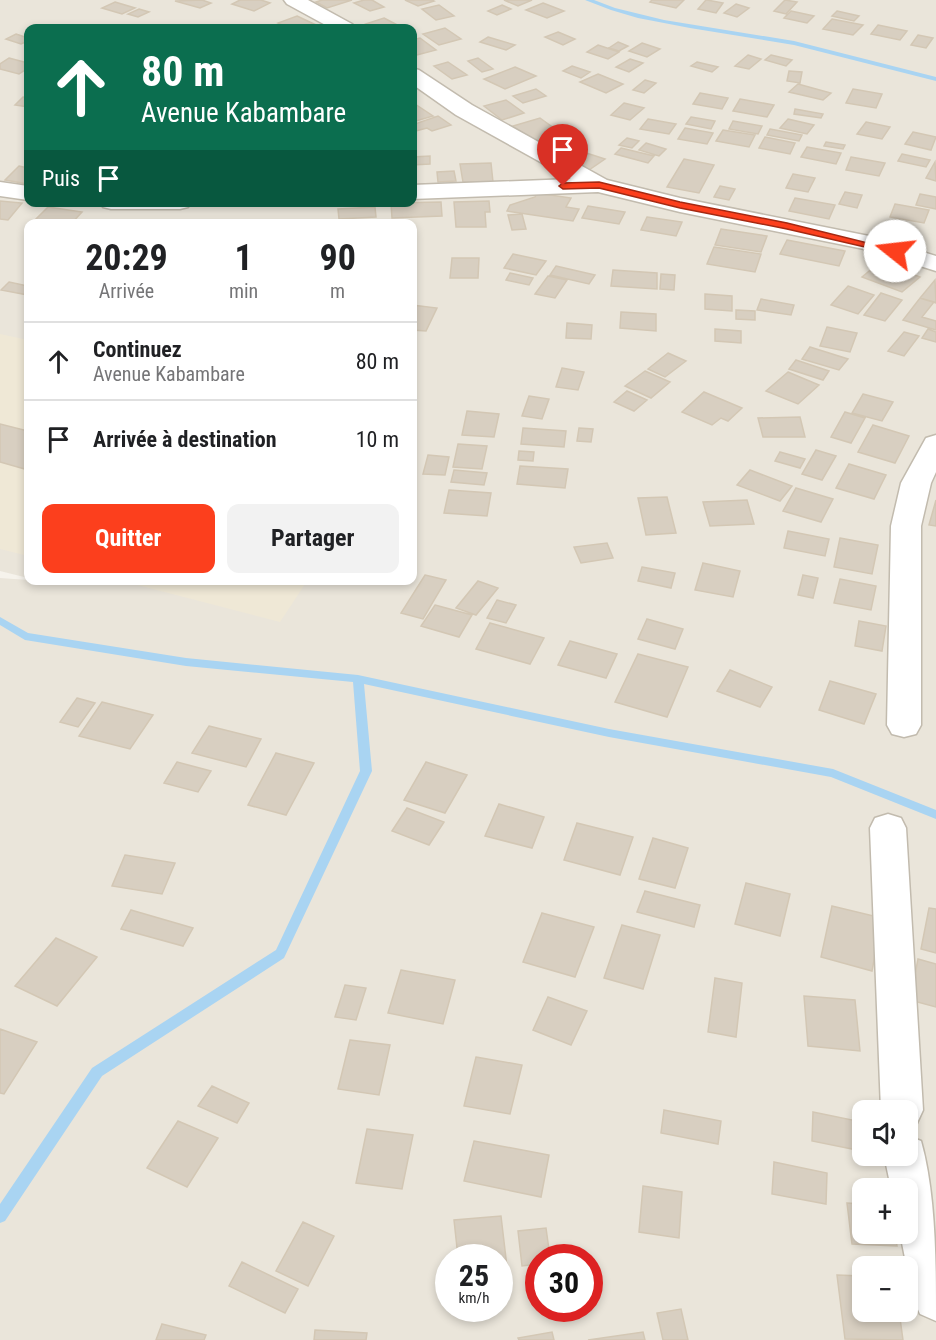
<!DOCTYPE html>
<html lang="fr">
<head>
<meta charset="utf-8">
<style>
  body { margin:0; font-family:"Roboto Condensed",sans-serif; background:#f2f2f2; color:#202124; height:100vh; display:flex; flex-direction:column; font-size:22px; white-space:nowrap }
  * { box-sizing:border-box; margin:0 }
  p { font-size:20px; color:#757577 }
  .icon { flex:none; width:33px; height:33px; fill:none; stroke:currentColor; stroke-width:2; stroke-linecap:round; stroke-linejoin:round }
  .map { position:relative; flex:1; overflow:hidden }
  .sheet { position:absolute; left:24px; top:219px; width:393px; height:366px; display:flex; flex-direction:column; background:#fff; border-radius:12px; box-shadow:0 3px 9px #0003 }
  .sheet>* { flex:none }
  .banner { position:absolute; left:24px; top:24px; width:393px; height:183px; border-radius:12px; box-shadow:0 3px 9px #0003; background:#0b6e4f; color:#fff; overflow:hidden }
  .fabs { position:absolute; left:852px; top:1100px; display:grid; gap:12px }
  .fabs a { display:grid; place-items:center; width:66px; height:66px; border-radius:12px; background:#fff; box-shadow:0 3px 9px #0003; font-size:30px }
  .speed { position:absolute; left:435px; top:1244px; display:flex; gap:12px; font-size:30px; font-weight:700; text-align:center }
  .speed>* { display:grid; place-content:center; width:78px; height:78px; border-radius:50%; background:#fff; box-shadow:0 3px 9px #0003; line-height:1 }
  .speed small { font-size:15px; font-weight:400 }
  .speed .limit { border:9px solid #d22; background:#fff; color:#111 }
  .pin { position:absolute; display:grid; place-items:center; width:51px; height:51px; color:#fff; margin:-62px -26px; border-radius:50% 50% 50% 0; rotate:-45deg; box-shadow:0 0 6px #0007 }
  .pin .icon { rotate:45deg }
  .me { position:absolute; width:66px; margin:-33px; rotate:286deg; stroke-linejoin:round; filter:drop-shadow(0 0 4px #0008) }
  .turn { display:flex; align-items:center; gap:21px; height:126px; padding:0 18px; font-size:27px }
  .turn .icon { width:78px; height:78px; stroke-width:2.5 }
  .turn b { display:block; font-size:42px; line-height:51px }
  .then { display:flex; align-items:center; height:57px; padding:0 18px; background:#0003; gap:12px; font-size:22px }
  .eta { display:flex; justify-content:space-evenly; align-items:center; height:102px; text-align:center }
  .eta b { font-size:36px; font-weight:700; line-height:42px }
  .button { display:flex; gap:12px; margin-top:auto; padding:12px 18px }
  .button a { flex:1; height:69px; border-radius:12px; background:#fc3f1d; color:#fff; font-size:24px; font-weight:700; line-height:69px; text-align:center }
  .button a+a { background:#f2f2f2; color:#202124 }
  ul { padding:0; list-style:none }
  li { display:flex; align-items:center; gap:18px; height:78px; padding:0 18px; border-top:2px solid #e0e0e0 }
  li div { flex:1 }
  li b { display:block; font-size:22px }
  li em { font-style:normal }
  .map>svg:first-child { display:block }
  .residential { fill:#eae5da; fill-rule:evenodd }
  .education { fill:#efe8d6 }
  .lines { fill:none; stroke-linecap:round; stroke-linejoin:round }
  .stream { fill:#a9d4f2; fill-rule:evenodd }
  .building { fill:#d8cfc1; stroke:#d3c7b4; stroke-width:1.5 }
  .minor-casing { stroke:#c2bbae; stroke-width:3 }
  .minor { fill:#fff; fill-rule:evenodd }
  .route { fill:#fc3f1d; stroke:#a42913; stroke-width:1.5 }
</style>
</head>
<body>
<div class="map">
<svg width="936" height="1340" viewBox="0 0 936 1340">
  <rect width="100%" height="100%" fill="#f6f3ec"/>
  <path class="residential" d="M0,0H936V1340H0V578L28,580H412V224H28V578L0,571ZM28,28H412V202H28ZM862,1110H908V1155H862ZM862,1188H908V1233H862ZM448,1257H500V1308H448ZM538,1257H590V1308H538ZM862,1266H908V1311H862Z"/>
  <path class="education" d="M0,334L28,340V556L0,549Z
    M122,581H307L280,622Z"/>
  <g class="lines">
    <path class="stream" d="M585,0H594L615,8L664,20L794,41L936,77V81L794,45L690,28L638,18L611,10Z
      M0,617L28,633L186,658L358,675L609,729L833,769L936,810V819L831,777L609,737L364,684L372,771L284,958L102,1076L5,1221L0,1223V1204L92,1068L276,950L360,771L353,682L186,666L25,640L0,625Z"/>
  </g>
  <path class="building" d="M202,0L211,3L200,8L175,1Z
    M240,0H261L270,3L254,11L232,4Z
    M322,0H352L327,8L316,2Z
    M364,0H372L384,7L370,11L354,3Z
    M405,0H432L434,1L418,6Z
    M504,0H532L518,6Z
    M652,0H684L676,8L650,2Z
    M706,0H707L723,3L716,13L698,9Z
    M785,0L797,2L786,14L774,11Z
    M115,2L135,8L122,14L102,8Z
    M543,3L564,11L547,18L526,10Z
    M736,4L749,8L737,17L724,13Z
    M439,5L454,16L436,20L422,9Z
    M502,5L511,9L497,15L488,11Z
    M139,9L149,12L138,17L128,14Z
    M791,11L814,16L807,23L784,18Z
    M837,11L859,16L854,21L832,16Z
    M297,16L316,25L307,28H288L278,23Z
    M384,18L403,28H374L366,24Z
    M832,19L863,25L853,35L823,29Z
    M878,25L907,31L900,40L871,34Z
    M445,28L461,39L439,45L423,34Z
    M558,32L575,39L563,45L545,37Z
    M16,34L28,38V41L21,44L6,39Z
    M918,35L933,38L926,48L911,45Z
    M488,37L515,45L506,50L480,42Z
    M420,38L436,50L417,55L412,52V40Z
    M618,42L628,46L619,51L609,48Z
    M642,43L660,49L647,57L629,51Z
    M598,45L619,52L608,59L587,52Z
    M748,55L761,59L749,69L735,66Z
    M771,55L792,60L786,66L765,60Z
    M9,58L28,63V68L19,74L0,69V64Z
    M478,58L493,69L482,72L468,61Z
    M630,59L643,63L629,72L616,67Z
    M448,62L467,75L452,79L434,66Z
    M697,62L718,67L712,72L691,66Z
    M572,66L590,72L581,78L563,71Z
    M515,67L536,76L505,89L484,79Z
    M789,71L802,72L800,83L787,81Z
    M598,74L623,84L606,93L580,82Z
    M645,80L656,83L644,93L633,90Z
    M798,84L831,93L823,100L789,92Z
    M536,89L546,96L523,103L513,96Z
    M853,89L882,94L876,108L846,103Z
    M700,93L728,98L722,109L693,104Z
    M23,97L28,98V107L15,105Z
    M740,99L774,105L767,117L733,111Z
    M506,100L524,113L502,120L484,106Z
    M412,102L433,116L416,121L412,119Z
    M624,103L644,108L630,120L611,115Z
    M795,109L823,114L821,118L794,114Z
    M438,116L451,125L432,131L427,128L412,132V125Z
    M691,117L715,121L711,129L686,124Z
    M540,118L562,134L536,142L513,126Z
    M648,119L676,124L669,134L640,129Z
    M788,119L814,125L807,134L780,128Z
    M733,121L762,126L758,134L729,129Z
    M866,122L890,127L882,139L857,134Z
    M685,128L713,133L707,144L678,139Z
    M770,129L802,135L799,141L767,135Z
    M723,130L755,135L749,147L716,141Z
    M913,132L936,137L931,150L905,144Z
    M765,137L795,143L790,154L759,148Z
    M627,138L639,141L632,148L619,145Z
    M826,142L845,145L843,149L824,146Z
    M646,143L666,149L659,156L639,150Z
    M807,147L841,153L836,164L801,157Z
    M621,148L654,156L648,163L615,154Z
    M574,149L605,159L589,170L558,160Z
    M902,154L930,160L926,167L898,161Z
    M430,156V164L412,165V157Z
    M851,157L885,163L879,176L846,170Z
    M684,159L714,165L699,193L667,187Z
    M935,162L936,181L926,178Z
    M491,163L493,182H463L460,164Z
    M19,166L28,168V184L5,180Z
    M454,171L456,181L438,182L437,172Z
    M793,174L815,178L808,192L786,188Z
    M720,186L735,189L729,200L714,197Z
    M845,192L862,195L857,208L839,204Z
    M537,193L571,198L566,207L579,209L573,221L507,211L510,205L535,197Z
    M920,194L936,197V209L916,205Z
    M795,198L835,205L829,219L789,211Z
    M0,201L22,203L8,220L0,219Z
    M489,201L490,212H485L486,227H456L454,202Z
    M441,202L442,216L392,218L391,203Z
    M895,204L929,210L924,223L890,217Z
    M588,206L625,212L619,224L582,218Z
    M48,207L82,212L71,224L35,220Z
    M375,207L376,217L339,219L338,209Z
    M522,214L526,229L512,230L508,215Z
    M647,217L682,222L676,236L641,230Z
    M721,229L767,236L761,252L715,245Z
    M787,240L845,251L839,266L780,254Z
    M714,247L761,254L755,272L707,264Z
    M513,254L546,261L536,275L504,268Z
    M452,258H479L478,278H450Z
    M880,262L920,277L902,292L862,277Z
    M556,266L595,275L589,284L550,275Z
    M613,270L657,273V289L611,286Z
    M510,273L533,278L529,285L506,280Z
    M661,274L675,275L674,290L660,289Z
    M548,276L567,280L555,298L535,294Z
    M935,280L936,303L920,298Z
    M9,282L28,286V295L1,290Z
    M848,286L874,295L858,314L831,305Z
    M881,293L902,300L885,321L864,315Z
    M705,294L732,296V311L705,309Z
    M920,298L934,302L922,317L936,321V330L903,320Z
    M761,299L794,305L791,315L757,310Z
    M412,305L437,308L426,331L412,330Z
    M736,310L755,311V320L736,319Z
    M621,312L656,314V331L620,328Z
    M567,323L592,325L591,339L566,338Z
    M827,327L857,333L850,352L820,346Z
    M715,329L741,331V343L715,341Z
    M928,329L936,332V342L922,338Z
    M904,332L919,336L904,356L888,351Z
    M810,347L848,359L839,370L802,359Z
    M668,353L686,361L665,377L648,369Z
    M796,360L829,371L823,380L789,369Z
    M562,368L584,372L578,390L556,387Z
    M645,371L670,382L651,398L625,386Z
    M788,372L819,385L798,404L766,391Z
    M627,391L647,400L634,411L614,402Z
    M704,392L742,408L728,421L721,418L712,425L682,412Z
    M863,394L893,402L882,421L852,413Z
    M529,396L549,399L542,419L522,416Z
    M467,411L499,414L494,437L462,435Z
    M845,412L865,418L851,443L831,437Z
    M800,417L805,437H763L758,418Z
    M0,424L28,431V470L0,462Z
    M873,425L909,436L895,463L858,452Z
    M523,428L566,431L564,447L521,444Z
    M579,428L593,429L591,442L577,441Z
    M458,444L487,446L482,469L453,467Z
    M816,450L836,456L822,480L802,474Z
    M519,451L534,452L533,461L518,460Z
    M780,452L805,459L800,468L775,461Z
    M428,455L449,457L445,475L423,474Z
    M849,464L886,475L874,499L836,488Z
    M520,466L568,469L565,488L517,484Z
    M454,470L487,473L484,485L451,482Z
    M750,470L792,486L780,501L737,485Z
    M796,488L833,499L821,522L783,511Z
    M449,490L491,493L487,516L444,513Z
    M667,497L676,533L646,535L638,498Z
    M747,500L754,524L710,526L703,502Z
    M936,500V526L929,525Z
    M788,531L829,539L825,556L784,548Z
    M840,538L878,545L872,574L834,567Z
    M607,543L613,558L581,563L574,547Z
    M703,563L740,571L733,597L695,590Z
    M642,567L675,573L671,588L638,581Z
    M425,575L446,580L423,619L401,613Z
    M803,575L818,578L813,598L798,595Z
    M840,579L876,586L871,610L834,603Z
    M478,581L498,588L476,615L456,608Z
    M497,600L516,605L506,623L487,618Z
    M435,605L472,615L459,637L421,626Z
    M647,619L683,629L675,649L638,639Z
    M859,621L886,626L882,651L855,646Z
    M490,623L544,638L530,664L476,649Z
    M570,641L617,654L606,678L558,665Z
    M638,654L688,667L667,717L615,702Z
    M730,670L772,687L760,707L717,691Z
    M830,681L876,694L864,724L819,710Z
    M77,698L95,703L78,727L60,722Z
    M102,702L153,715L130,749L79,736Z
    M209,726L261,739L246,767L192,753Z
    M276,753L314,763L286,815L248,805Z
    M177,762L211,771L198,792L164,783Z
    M426,762L467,775L445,813L404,800Z
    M499,804L544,817L532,848L485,836Z
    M407,808L444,822L429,845L392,831Z
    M577,823L633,837L620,875L564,860Z
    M653,838L688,848L675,888L639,879Z
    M125,855L175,863L162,894L112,886Z
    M746,883L790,894L780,936L735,924Z
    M645,891L700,905L694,927L637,912Z
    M832,906L882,918L872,971L821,957Z
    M929,908L936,909V953L921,949Z
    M131,910L193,928L183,946L121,929Z
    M542,913L594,927L575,977L523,962Z
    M622,925L660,935L643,989L604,978Z
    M56,938L97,957L57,1006L15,986Z
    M918,959L936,964V1007L910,1000Z
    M401,970L455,980L443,1024L388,1013Z
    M715,978L742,983L736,1037L708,1032Z
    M345,985L366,988L356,1020L335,1017Z
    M804,996L855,1000L860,1051L808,1046Z
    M548,997L587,1011L571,1045L533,1030Z
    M0,1029L37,1042L4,1094L0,1093Z
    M350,1040L390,1045L379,1095L338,1089Z
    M476,1057L522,1065L510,1114L464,1106Z
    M212,1086L249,1103L237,1123L198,1106Z
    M664,1110L721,1121L718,1144L661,1133Z
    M813,1112L862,1122V1151L812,1141Z
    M178,1121L218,1138L187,1187L147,1168Z
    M367,1129L413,1135L402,1189L356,1183Z
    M474,1141L549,1155L541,1197L464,1181Z
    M774,1162L827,1173L826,1204L772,1194Z
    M643,1186L682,1192L679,1238L639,1232Z
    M847,1203L862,1204V1233H895L897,1246L852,1244Z
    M501,1216L509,1284L500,1285V1257H458L454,1220Z
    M303,1222L334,1236L308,1286L276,1271Z
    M546,1228L550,1257H538V1264L522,1266L518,1231Z
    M242,1262L298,1289L285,1313L229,1286Z
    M837,1275L862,1276V1311H899L903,1340L845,1339Z
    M681,1309L688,1340H663L657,1313Z
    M162,1324L206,1335L204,1340H156Z
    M315,1330L367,1333L366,1340H314Z
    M552,1332L554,1340H519L518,1338Z
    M643,1332L645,1340H588Z"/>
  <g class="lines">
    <g class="minor-casing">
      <path id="minor" d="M284,0H308L352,24L355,28H331L287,4Z
        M412,68L419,70L472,105L607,180L680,198L874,237L936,256V271L869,250L680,212L598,192L412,199V185L571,179L456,115L412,84Z
        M0,182L28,186V200L0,196Z
        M100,202H191L188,207L180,209H111L103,207Z
        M936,435V472L931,483L921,526V725L916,734L904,737L892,734L887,725L891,526L901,483L926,438Z
        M888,814L901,818L906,828L923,1110L917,1123L908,1127V1110H881L870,828L875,818Z
        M908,1136L921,1141C936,1194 936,1263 936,1321L920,1314L913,1298L900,1233H908V1188H891L884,1155H908Z"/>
    </g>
    <use href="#minor" class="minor"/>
  </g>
  <path class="route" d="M599,182L680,202L787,223L900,251L895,254L787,229L680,208L599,188L563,189L559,186L563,183Z"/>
</svg>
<div class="fabs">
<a><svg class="icon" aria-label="sound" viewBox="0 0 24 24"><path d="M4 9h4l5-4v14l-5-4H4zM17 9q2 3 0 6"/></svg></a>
<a>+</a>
<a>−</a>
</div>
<div class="speed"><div>25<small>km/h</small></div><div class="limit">30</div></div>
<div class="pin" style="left:563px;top:186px;background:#d93025"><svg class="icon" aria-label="arrive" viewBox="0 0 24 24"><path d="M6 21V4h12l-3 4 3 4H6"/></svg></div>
<svg class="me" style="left:895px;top:251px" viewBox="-20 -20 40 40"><circle r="19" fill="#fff"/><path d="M0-13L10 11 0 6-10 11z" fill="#fc3f1d"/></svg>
<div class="banner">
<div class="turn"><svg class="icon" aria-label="ahead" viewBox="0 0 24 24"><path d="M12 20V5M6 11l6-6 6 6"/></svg><div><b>80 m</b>Avenue Kabambare</div></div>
<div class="then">Puis<svg class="icon" aria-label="arrive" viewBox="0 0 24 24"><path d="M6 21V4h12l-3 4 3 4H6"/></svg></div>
</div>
<section class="sheet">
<div class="eta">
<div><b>20:29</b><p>Arrivée</p></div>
<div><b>1</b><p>min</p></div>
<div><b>90</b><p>m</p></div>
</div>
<ul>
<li><svg class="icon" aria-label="ahead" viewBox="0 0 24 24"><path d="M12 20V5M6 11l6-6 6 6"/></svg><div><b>Continuez</b><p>Avenue Kabambare</p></div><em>80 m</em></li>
<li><svg class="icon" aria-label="arrive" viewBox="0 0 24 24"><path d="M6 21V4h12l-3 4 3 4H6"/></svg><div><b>Arrivée à destination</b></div><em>10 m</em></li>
</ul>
<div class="button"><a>Quitter</a><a>Partager</a></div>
</section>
</div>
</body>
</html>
